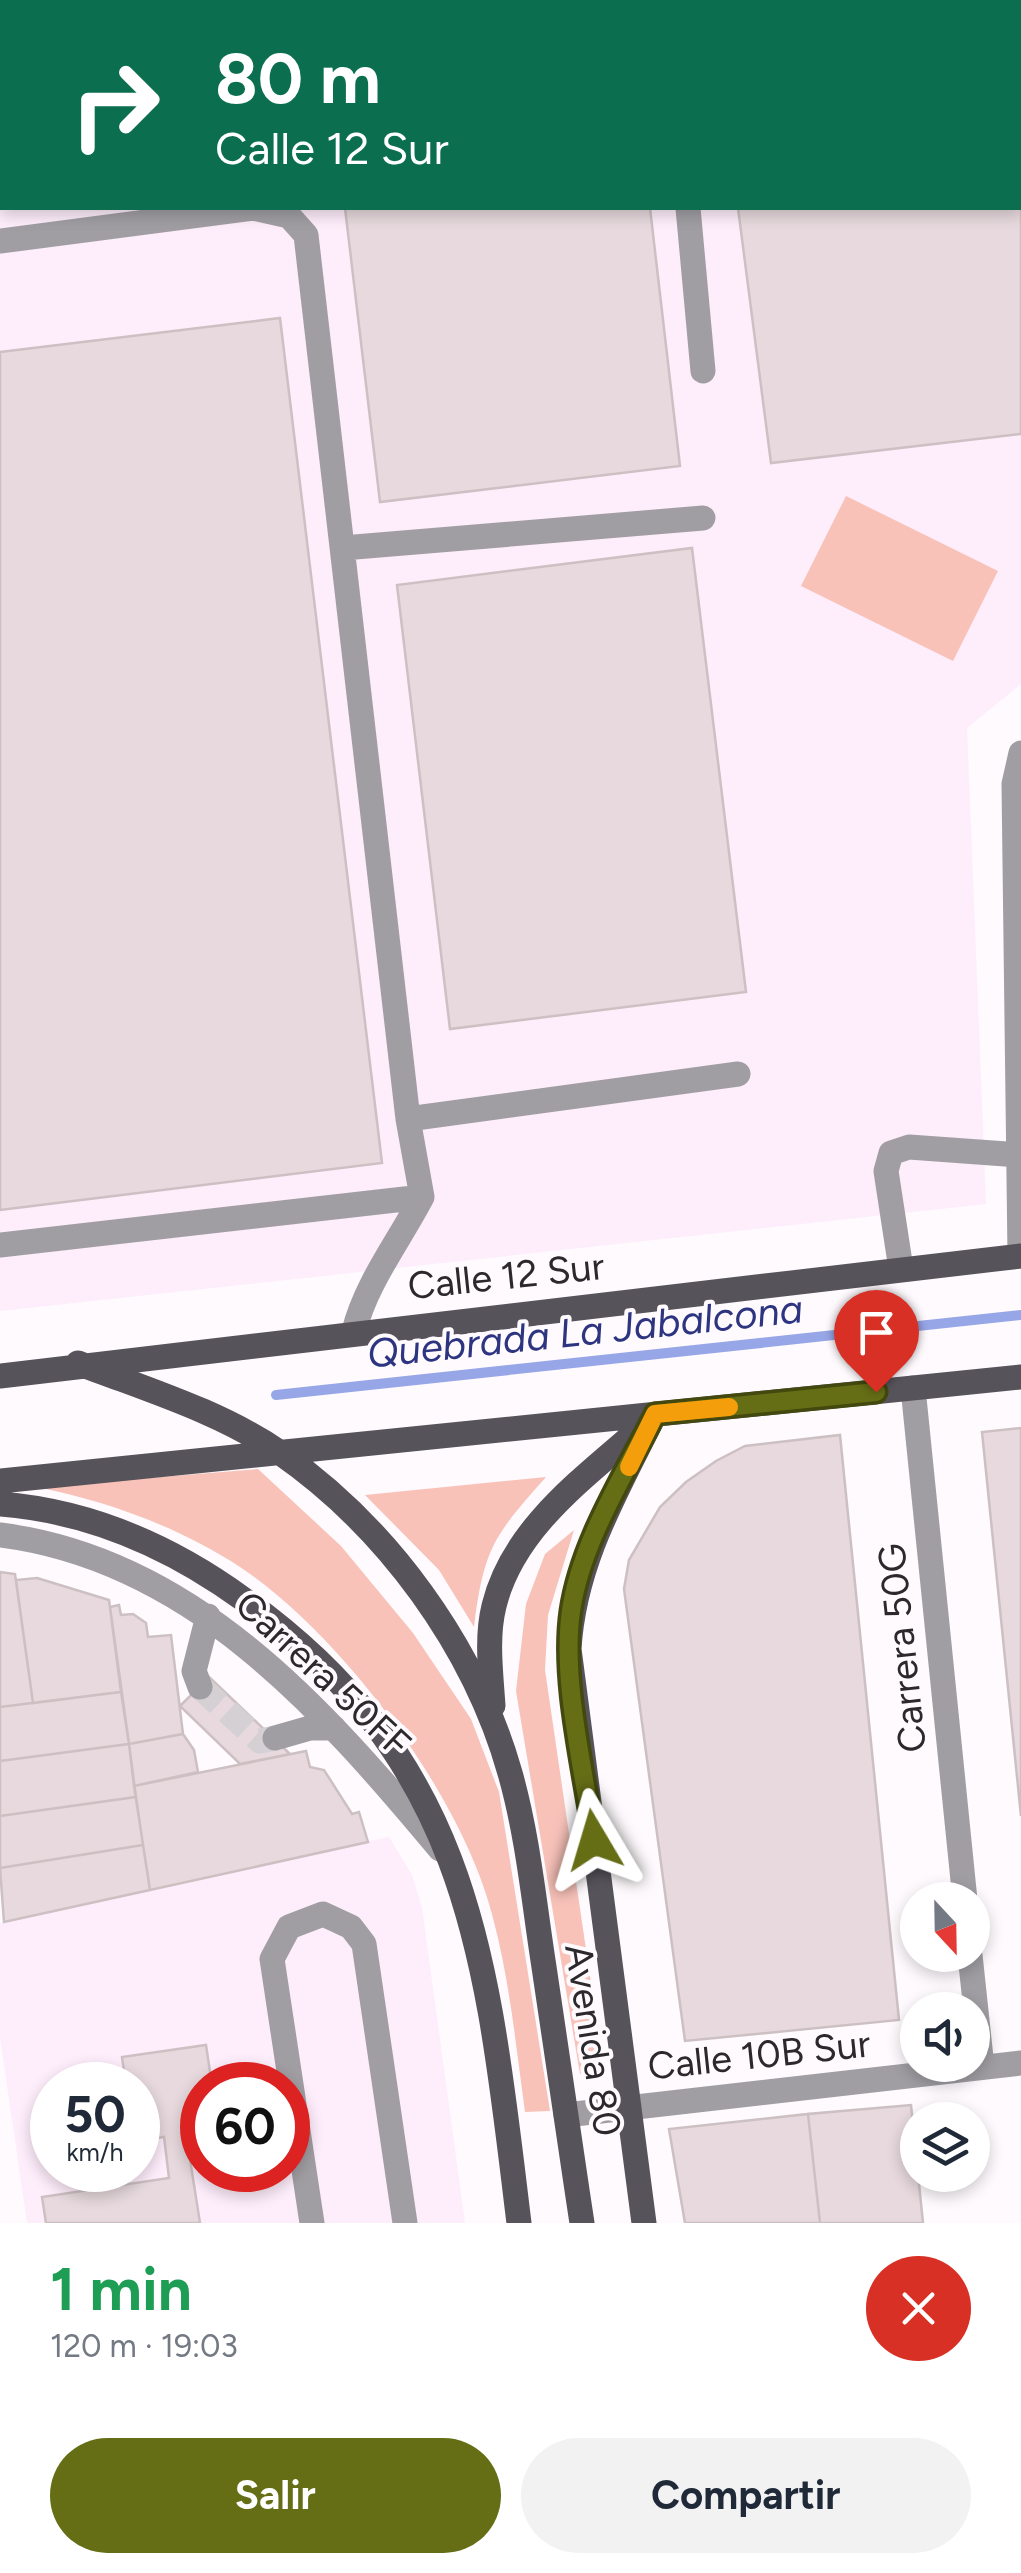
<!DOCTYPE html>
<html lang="es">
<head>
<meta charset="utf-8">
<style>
  body { margin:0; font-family:Figtree,sans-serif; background:#f2f2f3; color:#1f2937; height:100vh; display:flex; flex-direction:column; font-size:38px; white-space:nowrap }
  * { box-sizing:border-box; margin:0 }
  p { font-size:32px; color:#747a83 }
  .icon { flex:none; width:55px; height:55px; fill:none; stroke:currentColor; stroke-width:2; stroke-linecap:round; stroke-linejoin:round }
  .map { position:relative; height:2223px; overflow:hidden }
  .panel { display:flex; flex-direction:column; background:#fff; flex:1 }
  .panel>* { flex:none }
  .top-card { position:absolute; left:0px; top:0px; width:1022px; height:210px; box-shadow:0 5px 15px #0003; background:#0b6e4f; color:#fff; overflow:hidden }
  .needle { width:65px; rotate:158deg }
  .fabs { position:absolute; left:900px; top:1882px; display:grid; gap:20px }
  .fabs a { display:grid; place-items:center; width:90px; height:90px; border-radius:50%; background:#fff; box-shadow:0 5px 15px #0003; font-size:50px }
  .speed { position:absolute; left:30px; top:2062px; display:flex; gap:20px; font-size:50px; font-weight:700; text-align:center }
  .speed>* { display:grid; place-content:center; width:130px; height:130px; border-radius:50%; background:#fff; box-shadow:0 5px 15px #0003; line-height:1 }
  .speed small { font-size:25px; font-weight:400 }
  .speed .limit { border:15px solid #d22; background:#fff; color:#111 }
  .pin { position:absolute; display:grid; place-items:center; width:85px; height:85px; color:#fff; margin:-102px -42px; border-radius:50% 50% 50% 0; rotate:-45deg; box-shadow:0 0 10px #0007 }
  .pin .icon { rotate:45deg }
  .me { position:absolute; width:110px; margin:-55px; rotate:353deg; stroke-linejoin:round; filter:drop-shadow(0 0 8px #0008) }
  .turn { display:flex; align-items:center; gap:35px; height:210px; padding:0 50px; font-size:45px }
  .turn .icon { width:130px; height:130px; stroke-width:2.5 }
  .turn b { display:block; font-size:70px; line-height:85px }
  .round { display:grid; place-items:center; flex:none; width:105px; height:105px; border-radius:52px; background:#f2f2f3 }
  .overview { display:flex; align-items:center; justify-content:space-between; height:170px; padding:0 50px }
  h1 { font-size:60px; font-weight:700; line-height:75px; color:#1e9e55 }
  .button { display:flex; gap:20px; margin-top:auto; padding:20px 50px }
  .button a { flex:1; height:115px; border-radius:60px; background:#656e15; color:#fff; font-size:40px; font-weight:700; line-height:115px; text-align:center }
  .button a+a { background:#f2f2f3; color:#1f2937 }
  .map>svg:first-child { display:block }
  .built { fill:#feedfb; fill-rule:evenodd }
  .green { fill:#f8c2b9 }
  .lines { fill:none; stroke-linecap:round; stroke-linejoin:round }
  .stream { stroke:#97a6e7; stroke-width:10 }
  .building { fill:#e7d9dd; stroke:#cdc0c3; stroke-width:2.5 }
  .minor-tunnel { stroke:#d4d0d3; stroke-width:25; stroke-dasharray:25 12; stroke-linecap:butt }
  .minor { stroke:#a09ea3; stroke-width:25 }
  .major { stroke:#56535b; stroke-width:25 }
  .route-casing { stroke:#42480e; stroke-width:25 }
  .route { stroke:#656e15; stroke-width:18 }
  .slow { stroke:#f59e0b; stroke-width:18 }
  .labels { text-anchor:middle; stroke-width:8; stroke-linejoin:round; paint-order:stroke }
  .street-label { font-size:38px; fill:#2c292c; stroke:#fefafd }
  .water-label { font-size:40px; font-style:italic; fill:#2d3580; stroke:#fefafd }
</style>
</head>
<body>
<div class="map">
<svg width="1021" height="2223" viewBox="0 0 1021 2223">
  <rect width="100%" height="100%" fill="#fefafd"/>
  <path class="built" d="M365,0H1021V684L967,728L986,1204L0,1311V94L2,208H1020V2H355Z
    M389,1837L412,1875L422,1908L465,2223H27L0,2037V1923ZM52,2085H138V2170H52ZM202,2085H288V2170H202Z"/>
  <path class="green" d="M846,496L998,571L953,661L801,586Z
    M258,1469L341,1546L413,1633L471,1719L499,1792L550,2111L525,2112C516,2047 510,1982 493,1918C463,1797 343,1636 240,1567C179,1527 107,1501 37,1487Z
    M546,1477C494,1536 484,1547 474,1627L439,1570L365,1495Z
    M574,1530L548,1615L545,1670L604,2072L580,2074L516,1691L526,1604L545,1554Z"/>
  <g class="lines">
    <path class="stream" d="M276,1395L1021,1315"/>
  </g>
  <path class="building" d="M711,0H1021V434L771,463L738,208H1020V2Z
    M345,208H650L680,466L380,502Z
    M280,318L382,1163L0,1210V352Z
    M692,548L746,992L450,1029L397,585Z
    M1021,1428V1816L982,1432Z
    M840,1435L899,2020L685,2041L624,1589L629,1560L660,1507L686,1482L716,1461L745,1446Z
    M0,1572L15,1574L33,1703L0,1707Z
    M37,1578L109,1600L121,1692L33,1703L16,1580Z
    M119,1605L121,1615L133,1614L146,1623L148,1637L171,1635L183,1734L129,1744L110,1607Z
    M209,1677L290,1754L240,1764L180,1706Z
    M121,1692L129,1744L0,1761V1707Z
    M183,1734L194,1750L198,1772L134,1786L129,1744Z
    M129,1744L136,1797L0,1816V1761Z
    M306,1751L310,1767L324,1770L352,1814L359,1812L368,1842L150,1890L134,1786Z
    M136,1797L143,1845L0,1868V1816Z
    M143,1845L150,1890L4,1922L0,1868Z
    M206,2045L212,2085H202V2132L186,2134L200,2223H46L42,2197L169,2178L164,2137L138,2141V2085H126L122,2057Z
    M911,2105L923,2223H820L808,2114Z
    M808,2114L820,2223H685L669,2129Z"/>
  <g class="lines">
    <path class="minor-tunnel" d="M200,1687L260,1741L275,1738"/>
    <path class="minor" d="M668,0L669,2
      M192,2L201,0
      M0,51H2
      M688,208L703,371
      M0,241L253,208L289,216L306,235L408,1119L422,1197L0,1245
      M343,548L703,518
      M408,1119L738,1074
      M1020,1256L1014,784L1021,753
      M901,1269L886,1171L891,1153L909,1147L1020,1155
      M354,1331C366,1283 399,1241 422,1197
      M913,1388L965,1900
      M0,1535C192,1559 323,1709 440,1849
      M200,1687L194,1671L208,1616
      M275,1738L310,1728H334
      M970,1955L982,2067
      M566,2115L1021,2063
      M312,2223L272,1959L289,1927L323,1914L351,1927L364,1944L405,2223"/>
    <path class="major" d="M78,1363C145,1389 219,1411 279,1452C387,1527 474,1646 510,1773C528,1836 534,1903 544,1967C557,2053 569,2138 582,2223
      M0,1376L1021,1256
      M0,1481L1021,1377
      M0,1504C90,1511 170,1546 243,1599C474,1764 487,1963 519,2223
      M493,1706C491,1674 486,1638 494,1606C513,1527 587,1476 644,1425
      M644,2223L569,1649C574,1562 617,1491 655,1414"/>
  </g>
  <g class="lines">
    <g class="route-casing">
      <path id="route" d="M594,1840C584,1770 561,1680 571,1611C581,1542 624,1476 655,1414L876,1392"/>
    </g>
    <use href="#route" class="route"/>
    <path class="slow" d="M629,1467L655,1414L729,1407"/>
  </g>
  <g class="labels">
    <g class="street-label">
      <text transform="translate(506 1276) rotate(-6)" y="13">Calle 12 Sur</text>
      <text transform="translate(902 1648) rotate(-96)" y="13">Carrera 50G</text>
      <text transform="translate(323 1674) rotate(43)" y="13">Carrera 50FF</text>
      <text transform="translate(593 2040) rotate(81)" y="13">Avenida 80</text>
      <text transform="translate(759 2055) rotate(-6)" y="13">Calle 10B Sur</text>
    </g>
    <g class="water-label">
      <text transform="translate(585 1331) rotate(-6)" y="14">Quebrada La Jabalcona</text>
    </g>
  </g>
</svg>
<div class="fabs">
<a><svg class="needle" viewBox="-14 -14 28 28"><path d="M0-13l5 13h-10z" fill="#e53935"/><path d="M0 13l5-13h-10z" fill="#747a83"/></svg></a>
<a><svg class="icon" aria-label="sound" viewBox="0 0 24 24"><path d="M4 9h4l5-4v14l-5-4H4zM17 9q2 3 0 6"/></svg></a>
<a><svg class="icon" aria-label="layers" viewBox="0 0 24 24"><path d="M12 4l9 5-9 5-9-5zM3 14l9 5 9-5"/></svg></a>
</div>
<div class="speed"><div>50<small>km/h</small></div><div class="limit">60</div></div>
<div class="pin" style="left:876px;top:1392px;background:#d93025"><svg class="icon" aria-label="arrive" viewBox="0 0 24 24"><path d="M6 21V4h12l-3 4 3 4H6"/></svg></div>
<svg class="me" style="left:594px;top:1840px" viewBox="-20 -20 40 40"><path d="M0-17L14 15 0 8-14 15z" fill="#656e15" stroke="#fff" stroke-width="4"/></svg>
<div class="top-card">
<div class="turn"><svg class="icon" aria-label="right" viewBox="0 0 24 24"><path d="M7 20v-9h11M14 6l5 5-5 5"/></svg><div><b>80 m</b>Calle 12 Sur</div></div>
</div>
</div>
<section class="panel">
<div class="overview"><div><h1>1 min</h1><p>120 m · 19:03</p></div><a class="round" style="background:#d93025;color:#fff"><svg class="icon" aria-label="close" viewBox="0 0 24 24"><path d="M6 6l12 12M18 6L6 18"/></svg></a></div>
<div class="button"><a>Salir</a><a>Compartir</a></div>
</section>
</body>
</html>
